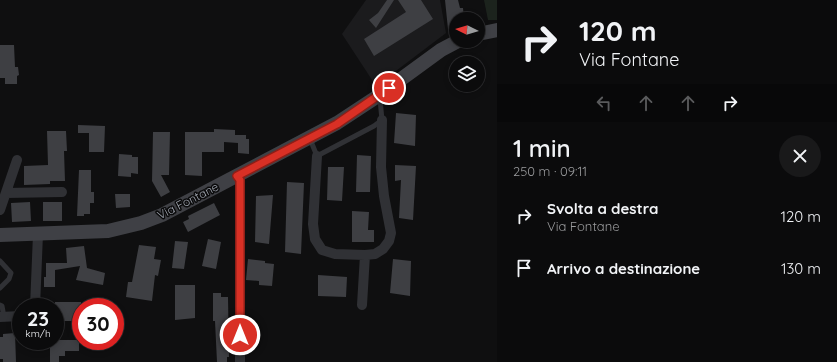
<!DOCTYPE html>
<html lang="it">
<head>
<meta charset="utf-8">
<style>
  body { margin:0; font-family:Quicksand,sans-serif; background:#19191a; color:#f1f3f6; height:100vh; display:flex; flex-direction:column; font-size:15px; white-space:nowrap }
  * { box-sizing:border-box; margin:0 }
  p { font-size:13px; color:#9a9b9d }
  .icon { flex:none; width:22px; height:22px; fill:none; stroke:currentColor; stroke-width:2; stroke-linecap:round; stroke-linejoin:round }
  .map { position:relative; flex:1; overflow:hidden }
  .drawer { display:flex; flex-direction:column; background:#0b0b0c; width:340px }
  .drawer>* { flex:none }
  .banner { background:#0b0b0c; color:#f1f3f6; overflow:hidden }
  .needle { width:26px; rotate:275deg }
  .tools { position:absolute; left:449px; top:12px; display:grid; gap:8px }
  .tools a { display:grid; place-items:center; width:36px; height:36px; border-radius:50%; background:#0b0b0c; box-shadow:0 2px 6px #0003,0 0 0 1px #2b2b2d; font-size:20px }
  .speed { position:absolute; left:12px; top:298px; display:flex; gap:8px; font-size:20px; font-weight:700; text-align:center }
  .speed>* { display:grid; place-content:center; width:52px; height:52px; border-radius:50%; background:#0b0b0c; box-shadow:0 2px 6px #0003,0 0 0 1px #2b2b2d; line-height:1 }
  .speed small { font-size:10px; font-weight:400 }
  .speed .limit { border:6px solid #d22; background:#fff; color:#111 }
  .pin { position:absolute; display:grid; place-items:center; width:34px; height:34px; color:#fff; margin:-17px; border:2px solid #fff; border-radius:50%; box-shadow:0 1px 4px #0007 }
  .me { position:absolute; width:44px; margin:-22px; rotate:0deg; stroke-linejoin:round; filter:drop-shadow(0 0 3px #0008) }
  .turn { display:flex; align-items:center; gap:14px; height:84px; padding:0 16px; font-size:18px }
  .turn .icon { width:52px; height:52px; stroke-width:2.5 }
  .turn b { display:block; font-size:28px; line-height:34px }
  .lanes { display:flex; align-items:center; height:38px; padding:0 16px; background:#0003; justify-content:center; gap:20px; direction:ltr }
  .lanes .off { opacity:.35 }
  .round { display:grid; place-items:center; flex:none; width:42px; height:42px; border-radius:21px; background:#19191a }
  .headline { display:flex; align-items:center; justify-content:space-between; height:68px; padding:0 16px }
  h1 { font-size:24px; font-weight:600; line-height:30px }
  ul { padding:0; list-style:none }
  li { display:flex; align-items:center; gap:12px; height:52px; padding:0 16px }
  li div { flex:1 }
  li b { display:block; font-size:15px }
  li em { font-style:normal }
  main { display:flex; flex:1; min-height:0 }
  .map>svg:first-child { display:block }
  .built { fill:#1b1b1d }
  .green { fill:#1c231d }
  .building { fill:#3e3f43 }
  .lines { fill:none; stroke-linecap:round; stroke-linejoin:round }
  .lane { stroke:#303135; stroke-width:5 }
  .street { stroke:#303135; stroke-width:10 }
  .secondary { stroke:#3f4045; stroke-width:14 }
  .route-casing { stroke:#8d1f18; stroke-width:10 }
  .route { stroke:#d93025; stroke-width:7 }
  .labels { text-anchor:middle; stroke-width:3; stroke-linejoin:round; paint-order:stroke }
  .street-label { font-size:12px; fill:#a1a6b0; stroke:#0a0a0b }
</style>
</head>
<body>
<main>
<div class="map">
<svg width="497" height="362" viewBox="0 0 497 362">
  <rect width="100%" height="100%" fill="#0f0f10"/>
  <path class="built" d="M366,0H440L446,33L376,86L342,34Z"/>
  <path class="green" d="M484,0H497V20H488Z"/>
  <path class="building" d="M387,0H394L376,28L369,20L378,13Z
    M398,0H421L433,19L374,56L364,39L406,12Z
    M445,0H458L460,8H463L464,19H456V27L448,29Z
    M0,45H14L15,67H18L19,75L17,76V84H5V78H0Z
    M396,113L416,115L415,146L394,143Z
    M78,125L105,126L104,152H89V133H78Z
    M214,129L235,130V135H246V139H249V154L238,153V143L224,142V152H202V176L185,175V132H214Z
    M47,131H66L67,151H64L65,181H50V184L24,185V166L48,165Z
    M153,132H170L169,175H161L170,192L161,197L152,181Z
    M119,154L132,155V157H138V174L131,173V177L118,176Z
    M357,155L371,156L370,192H356Z
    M395,165L416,166L413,220L399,218L401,180L395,181Z
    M328,167H344L342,201L327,200Z
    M79,170H91V192H94V203H90V214H84V216H77Z
    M287,182L304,183L301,254L285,252Z
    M115,194H130V207L116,208Z
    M273,195L269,244L255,242L256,196Z
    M30,202L31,221L12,222L11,203Z
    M43,202H62V221H43Z
    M214,203L220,215L188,232L183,222L189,219L188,216Z
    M352,211L369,212L368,230H374V242H352Z
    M208,239L221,242L216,269L202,266Z
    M175,241L188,242L184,269L172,268Z
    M139,245L156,247L154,259L161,260L158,276L155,275L152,301L126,297L128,282H132Z
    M84,246L87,268L105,273L103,285L76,280L80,266L55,270V287H44V277H46V263H67L66,248Z
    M248,259L265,261V263L274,264L272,286L259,285V281L246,280Z
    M393,259L411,261L410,296L390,293Z
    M318,275L347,277L346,297L318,296Z
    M175,285H195V318L175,320Z
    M213,293H221V297H228L229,357H227V362H217L215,321H213Z
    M55,302H81V321H64V325H55Z
    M15,333L16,362H3V359H0V337H3V334Z
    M56,340H79V351H65V356H59V362H50V344H56Z"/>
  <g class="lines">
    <path class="lane" d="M310,139L317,156L374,126L382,120L380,99L379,97
      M0,261L11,273L9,279L0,288
      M0,305L2,306L4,317"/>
    <path class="street" d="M317,156L313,224L315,239L322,250L335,254L365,255L375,254L383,249L389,241L391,233L384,196L381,167L382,120
      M237,175L240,180V362
      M6,193L62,192
      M0,210L17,160
      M362,305L365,255
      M35,307L38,234
      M0,317L21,316"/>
    <path class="secondary" d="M478,34L497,30
      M0,235L108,231L141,223L162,215L337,123L378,96L441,50L458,41"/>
  </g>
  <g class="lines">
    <g class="route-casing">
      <path id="route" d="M240,335V180L237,176L337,124L389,88"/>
    </g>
    <use href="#route" class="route"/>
  </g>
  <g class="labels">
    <g class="street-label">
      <text transform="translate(188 201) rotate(-27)" y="4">Via Fontane</text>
    </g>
  </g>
</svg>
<div class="tools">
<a><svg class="needle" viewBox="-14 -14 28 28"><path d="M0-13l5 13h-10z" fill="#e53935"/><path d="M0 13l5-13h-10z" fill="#9a9b9d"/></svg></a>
<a><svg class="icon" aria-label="layers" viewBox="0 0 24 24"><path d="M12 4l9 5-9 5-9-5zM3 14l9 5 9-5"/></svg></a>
</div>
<div class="speed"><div>23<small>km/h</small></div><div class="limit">30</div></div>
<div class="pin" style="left:389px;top:88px;background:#d93025"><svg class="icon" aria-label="arrive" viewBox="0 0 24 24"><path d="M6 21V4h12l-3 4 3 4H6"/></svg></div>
<svg class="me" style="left:240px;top:335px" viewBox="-20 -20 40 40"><circle r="17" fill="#d93025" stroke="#fff" stroke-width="3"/><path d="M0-11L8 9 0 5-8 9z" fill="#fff"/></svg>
</div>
<section class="drawer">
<div class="banner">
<div class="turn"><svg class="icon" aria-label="right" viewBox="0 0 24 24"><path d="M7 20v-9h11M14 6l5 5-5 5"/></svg><div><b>120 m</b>Via Fontane</div></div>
<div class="lanes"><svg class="icon off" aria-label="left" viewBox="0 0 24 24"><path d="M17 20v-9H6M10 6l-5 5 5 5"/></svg><svg class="icon off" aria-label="ahead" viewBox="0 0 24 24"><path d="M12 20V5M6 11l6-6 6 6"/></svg><svg class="icon off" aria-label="ahead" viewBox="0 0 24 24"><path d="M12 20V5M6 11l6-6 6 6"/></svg><svg class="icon" aria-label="right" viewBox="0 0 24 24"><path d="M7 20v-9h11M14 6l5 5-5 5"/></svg></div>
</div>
<div class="headline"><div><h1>1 min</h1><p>250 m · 09:11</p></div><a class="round"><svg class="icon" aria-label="close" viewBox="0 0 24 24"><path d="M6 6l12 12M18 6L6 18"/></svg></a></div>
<ul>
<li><svg class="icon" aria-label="right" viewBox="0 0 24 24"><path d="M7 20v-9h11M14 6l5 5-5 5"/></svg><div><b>Svolta a destra</b><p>Via Fontane</p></div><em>120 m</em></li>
<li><svg class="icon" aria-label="arrive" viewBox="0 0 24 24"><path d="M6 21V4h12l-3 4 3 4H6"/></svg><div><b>Arrivo a destinazione</b></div><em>130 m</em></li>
</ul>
</section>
</main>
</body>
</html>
